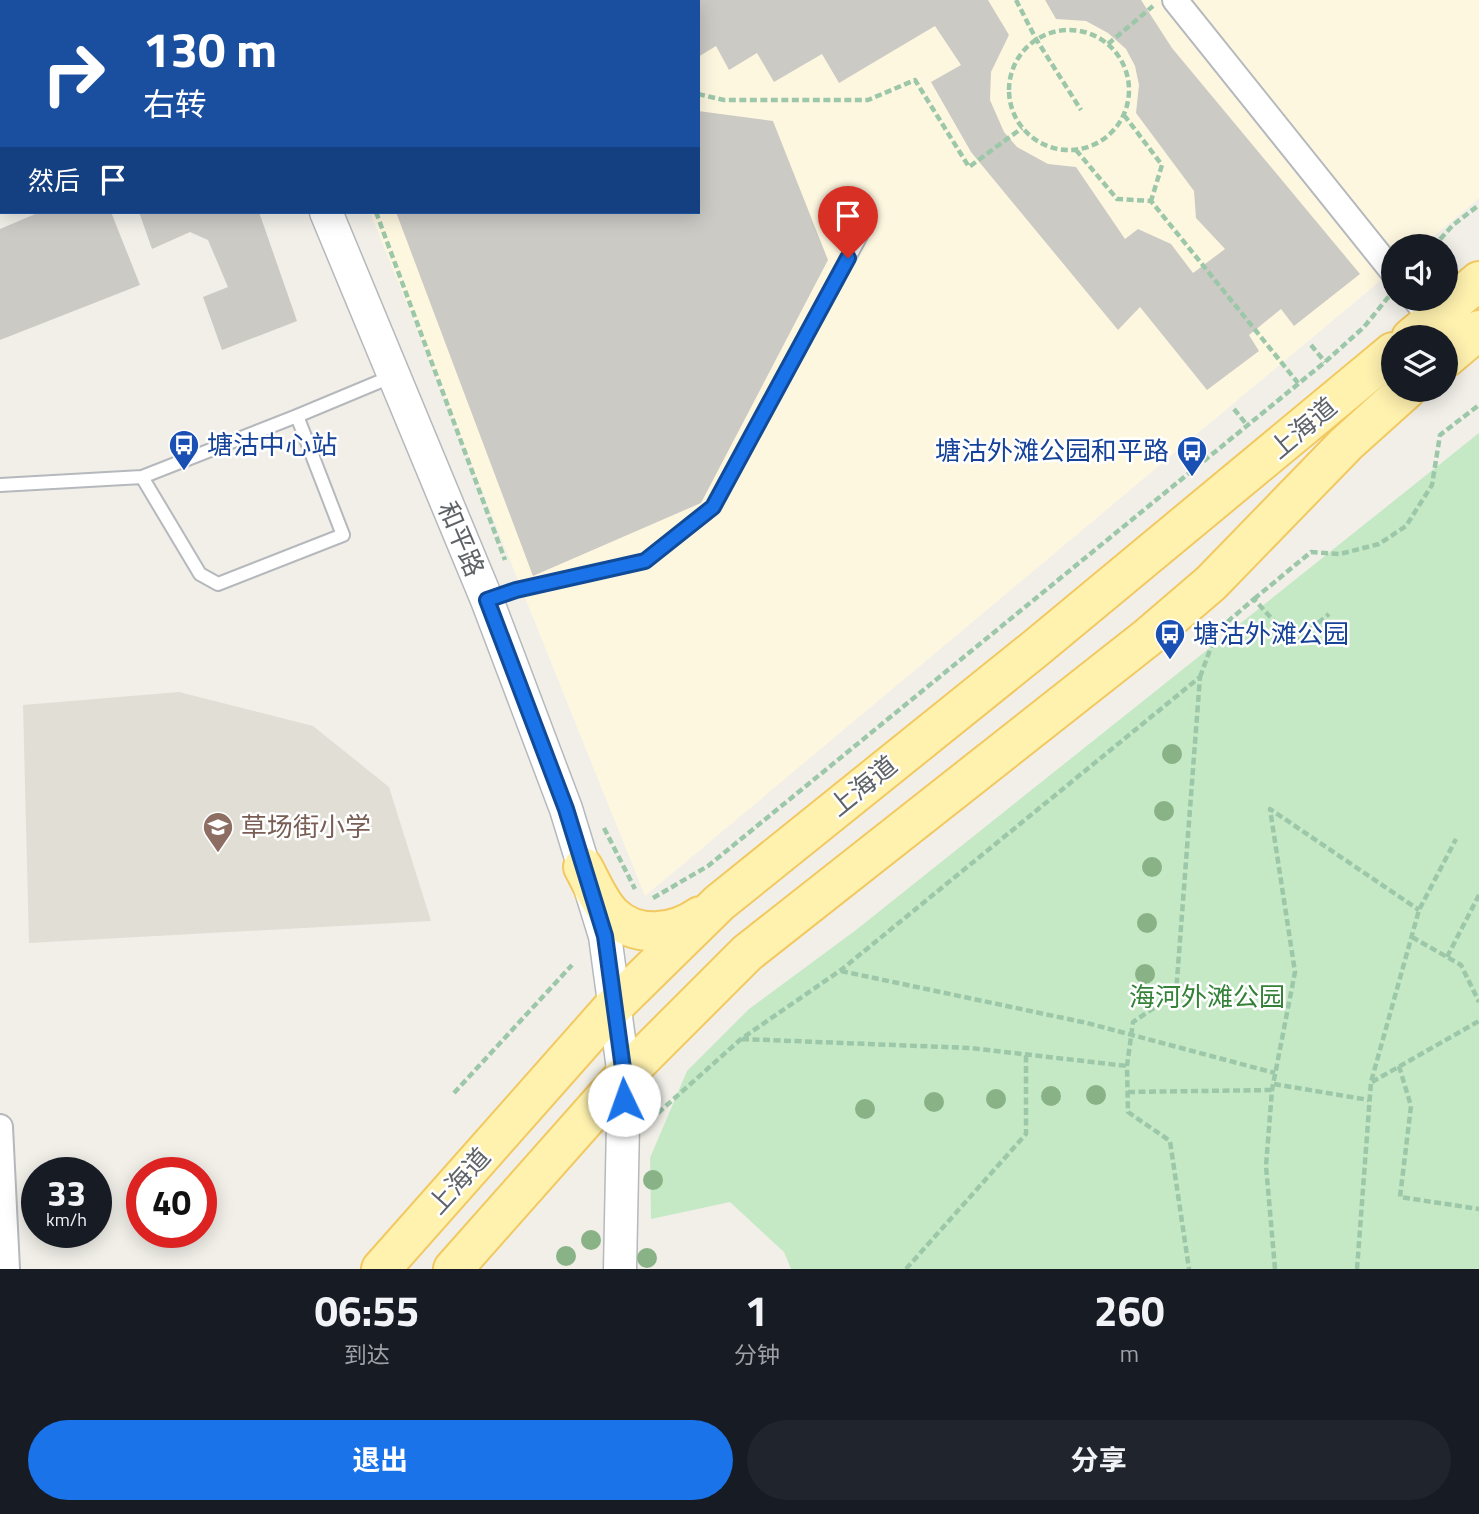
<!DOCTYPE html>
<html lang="zh">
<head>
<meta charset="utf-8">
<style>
  body { margin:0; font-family:"Titillium Web","Noto Sans SC",sans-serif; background:#20242c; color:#f1f3f6; height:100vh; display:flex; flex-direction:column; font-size:26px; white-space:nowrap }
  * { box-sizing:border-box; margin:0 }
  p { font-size:23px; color:#9ea1a6 }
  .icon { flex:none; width:38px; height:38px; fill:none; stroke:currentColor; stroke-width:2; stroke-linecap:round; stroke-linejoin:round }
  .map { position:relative; height:1269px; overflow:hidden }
  .side { display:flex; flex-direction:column; background:#171b24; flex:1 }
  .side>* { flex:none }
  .banner { position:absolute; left:0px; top:0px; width:700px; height:214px; box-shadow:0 4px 18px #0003; background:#1a4fa0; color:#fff; overflow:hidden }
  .controls { position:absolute; left:1381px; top:234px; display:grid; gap:14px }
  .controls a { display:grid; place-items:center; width:77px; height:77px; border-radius:50%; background:#171b24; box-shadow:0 4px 18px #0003; font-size:35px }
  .speed { position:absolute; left:21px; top:1157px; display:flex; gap:14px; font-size:35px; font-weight:700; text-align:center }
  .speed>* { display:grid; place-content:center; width:91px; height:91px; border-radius:50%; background:#171b24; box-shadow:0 4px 18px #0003; line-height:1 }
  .speed small { font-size:18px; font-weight:400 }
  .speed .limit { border:10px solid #d22; background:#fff; color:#111 }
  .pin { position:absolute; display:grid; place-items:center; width:60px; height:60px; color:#fff; margin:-72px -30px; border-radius:50% 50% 50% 0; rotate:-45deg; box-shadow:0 0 7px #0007 }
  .pin .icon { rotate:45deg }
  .me { position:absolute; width:77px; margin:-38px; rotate:357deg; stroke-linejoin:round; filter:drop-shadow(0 0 5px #0008) }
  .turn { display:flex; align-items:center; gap:24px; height:147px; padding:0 28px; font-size:32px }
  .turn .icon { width:91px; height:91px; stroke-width:2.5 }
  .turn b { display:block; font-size:49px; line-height:60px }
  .then { display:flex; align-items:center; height:66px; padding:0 28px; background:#0003; gap:14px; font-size:26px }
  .eta { display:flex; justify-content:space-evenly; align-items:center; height:119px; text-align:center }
  .eta b { font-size:42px; font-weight:700; line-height:49px }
  .button { display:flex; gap:14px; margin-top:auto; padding:14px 28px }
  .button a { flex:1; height:80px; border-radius:42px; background:#1a73e8; color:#fff; font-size:28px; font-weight:700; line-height:80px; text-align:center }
  .button a+a { background:#20242c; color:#f1f3f6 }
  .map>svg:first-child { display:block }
  .commercial { fill:#fef7e0 }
  .education { fill:#e1ded6 }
  .green { fill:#c5e8c5 }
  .building { fill:#cccac5 }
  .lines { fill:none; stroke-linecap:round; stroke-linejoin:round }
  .service-casing { stroke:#b5b8bc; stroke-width:16 }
  .minor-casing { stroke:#b5b8bc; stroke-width:28 }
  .tertiary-casing { stroke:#b5b8bc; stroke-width:35 }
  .primary-casing { stroke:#f2c960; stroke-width:42 }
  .path { stroke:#9cc7a9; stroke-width:4.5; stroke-dasharray:7 3.5; stroke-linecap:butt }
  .service { stroke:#fff; stroke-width:12 }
  .minor { stroke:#fff; stroke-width:24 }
  .tertiary { stroke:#fff; stroke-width:32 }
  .primary { stroke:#fff2af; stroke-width:38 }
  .tree { fill:#89b387 }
  .route-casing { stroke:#114b97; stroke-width:18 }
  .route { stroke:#1a73e8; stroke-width:12 }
  .labels { text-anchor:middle; stroke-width:5; stroke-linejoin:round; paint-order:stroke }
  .street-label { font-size:26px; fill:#5f6368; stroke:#fff }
  .transit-label { font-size:26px; fill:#164399; stroke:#fff; text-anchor:start }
  .education-label { font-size:26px; fill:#785e54; stroke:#fff; text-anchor:start }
  .park-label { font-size:26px; fill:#348238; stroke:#fff }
</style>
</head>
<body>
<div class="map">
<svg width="1479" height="1269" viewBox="0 0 1479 1269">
  <rect width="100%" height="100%" fill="#f1efe8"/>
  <path class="commercial" d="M0,0H184L2,2L0,73Z
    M285,0H1479V198L1421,247H1393V270L645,896L370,212H698V2Z"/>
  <path class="education" d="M179,692L313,726L389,787L431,921L29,943L23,705Z"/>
  <path class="green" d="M1479,433V1269H791L784,1252L730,1202L651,1219L650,1158L687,1071L749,1009L856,930Z"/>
  <path class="building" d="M698,0H988L1009,35L991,72L990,100L1004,132L1017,147L1048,164L1076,167L1125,239L1138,229L1171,244L1193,273L1225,249L1196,218L1194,191L1136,113L1139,85L1135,66L1126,49L1108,33L1086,21L1056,19L1045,0H1141L1172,48L1360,274L1294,326L1281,309L1249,335L1259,351L1207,390L1140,307L1118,330L971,152L931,82L961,65L935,26L839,83L822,54L774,82L757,53L729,70L716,46L698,57Z
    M698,111L773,121L828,260L701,503L533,576L396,212H698Z
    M40,212H111L140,285L0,340V229Z
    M139,212H259L297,321L222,350L203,297L228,287L208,240L190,232L152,249Z"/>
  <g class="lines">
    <g class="service-casing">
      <path id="service" d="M297,416L393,376
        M0,485L142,477L200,574L218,584L343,535L297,416L142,477
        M488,600L516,590L645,561L713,507L861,236"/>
    </g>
    <g class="minor-casing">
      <path id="minor" d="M1175,0L1393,272
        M1415,299L1432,320
        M0,1127L7,1269"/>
    </g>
    <g class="tertiary-casing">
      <path id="tertiary" d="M241,0L242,2
        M307,2L310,0
        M375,2L378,0
        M0,128L2,127
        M0,163L2,162
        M326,212L487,600L566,809L605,936L624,1076L620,1269"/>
    </g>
    <g class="primary-casing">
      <path id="primary" d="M1411,338L1479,281
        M1446,358L1479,330
        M583,867C592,883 599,902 612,915C637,939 674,934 700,916
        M381,1269L613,1007L719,903L1036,648L1393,352
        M453,1269L624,1076L747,953L1148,637L1211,583L1346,444L1406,390"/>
    </g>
    <path class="path" d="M537,0V2
      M1016,0L1036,39L1081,110
      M203,2L207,0
      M421,2L424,0
      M1009 90a60 60 0 1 1 120 0a60 60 0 1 1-120 0Z
      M1108,44L1153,6
      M698,94L724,100H868L915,80L969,167L1022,128
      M1124,115L1162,165L1151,201
      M1076,150L1117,199L1151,201L1298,383
      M376,212L505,560
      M1433,247L1453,225L1479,205
      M1311,345L1325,362
      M1234,409L1247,425
      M1254,599L1311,552L1340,554L1379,544L1406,526L1432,485L1440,435L1479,405
      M1200,677L1217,631L1254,599L1294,643L1329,614
      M604,828L635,889
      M653,898L708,866L1325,362L1364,327L1390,295
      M1412,937L1461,965L1479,1002
      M1447,957L1479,895
      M841,971L1087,1023L1275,1073
      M742,1039L970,1048L1127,1066
      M1399,1066L1411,1106L1400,1197L1479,1209
      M1372,1082L1479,1021
      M1274,1084L1369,1100
      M1128,1092L1272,1090
      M454,1093L572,965
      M658,1113L741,1039L841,970L1200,677L1176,993L1133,1022L1127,1066L1128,1112L1170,1141L1189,1269
      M906,1269L1026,1134V1054
      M1275,1269L1266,1166L1272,1090L1295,972L1270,809L1419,910
      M1357,1269L1371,1082L1419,910L1456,839"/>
    <use href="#service" class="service"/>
    <use href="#minor" class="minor"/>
    <use href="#tertiary" class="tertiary"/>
    <use href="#primary" class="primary"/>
  </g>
  <g class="tree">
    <circle cx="1172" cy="754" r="10"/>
    <circle cx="1164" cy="811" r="10"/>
    <circle cx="1152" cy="867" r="10"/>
    <circle cx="1147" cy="923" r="10"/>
    <circle cx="1145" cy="974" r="10"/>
    <circle cx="1096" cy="1095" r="10"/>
    <circle cx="1051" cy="1096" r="10"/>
    <circle cx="996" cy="1099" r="10"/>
    <circle cx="934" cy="1102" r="10"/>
    <circle cx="865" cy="1109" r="10"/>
    <circle cx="653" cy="1180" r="10"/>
    <circle cx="591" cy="1240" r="10"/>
    <circle cx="566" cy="1256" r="10"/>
    <circle cx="647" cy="1258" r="10"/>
  </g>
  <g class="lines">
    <g class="route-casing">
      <path id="route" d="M624,1100V1076L605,936L566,809L487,600L516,590L645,561L713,507L848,258"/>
    </g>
    <use href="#route" class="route"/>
  </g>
  <defs>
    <g id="bus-pin" transform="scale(1.575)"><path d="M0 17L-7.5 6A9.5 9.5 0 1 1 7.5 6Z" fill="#1a4fb4" stroke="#fff"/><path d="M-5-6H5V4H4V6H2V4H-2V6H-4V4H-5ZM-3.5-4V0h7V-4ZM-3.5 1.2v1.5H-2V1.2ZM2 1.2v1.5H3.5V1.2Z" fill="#fff"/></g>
    <g id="school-pin" transform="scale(1.575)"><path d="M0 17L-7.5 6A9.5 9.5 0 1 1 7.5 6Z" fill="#8d6e63" stroke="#fff"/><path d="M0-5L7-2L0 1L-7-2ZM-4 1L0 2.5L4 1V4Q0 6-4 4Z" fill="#fff"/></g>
  </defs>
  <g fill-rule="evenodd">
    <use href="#bus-pin" x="184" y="445"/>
    <use href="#bus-pin" x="1192" y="451"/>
    <use href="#bus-pin" x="1170" y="634"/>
    <use href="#school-pin" x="218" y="827"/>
  </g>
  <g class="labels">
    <g class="street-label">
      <text transform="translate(1303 428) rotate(-40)" y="9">上海道</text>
      <text transform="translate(461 539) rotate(67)" y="9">和平路</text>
      <text transform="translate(863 786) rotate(-39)" y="9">上海道</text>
      <text transform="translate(459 1181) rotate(-48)" y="9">上海道</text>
    </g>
    <g class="transit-label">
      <text x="207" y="454">塘沽中心站</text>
      <text x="1169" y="460" text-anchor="end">塘沽外滩公园和平路</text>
      <text x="1193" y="643">塘沽外滩公园</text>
    </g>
    <g class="education-label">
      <text x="241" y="836">草场街小学</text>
    </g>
    <g class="park-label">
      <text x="1207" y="1006">海河外滩公园</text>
    </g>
  </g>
</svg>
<div class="controls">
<a><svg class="icon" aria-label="sound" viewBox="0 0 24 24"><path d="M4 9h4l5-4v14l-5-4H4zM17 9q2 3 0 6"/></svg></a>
<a><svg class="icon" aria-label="layers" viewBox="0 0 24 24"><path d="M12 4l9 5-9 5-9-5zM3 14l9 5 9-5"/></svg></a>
</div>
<div class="speed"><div>33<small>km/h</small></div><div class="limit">40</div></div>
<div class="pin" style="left:848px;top:258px;background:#d93025"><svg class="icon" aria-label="arrive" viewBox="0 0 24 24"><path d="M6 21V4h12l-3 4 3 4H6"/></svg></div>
<svg class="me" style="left:624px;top:1100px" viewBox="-20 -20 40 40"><circle r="19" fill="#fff"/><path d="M0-13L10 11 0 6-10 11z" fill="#1a73e8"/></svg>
<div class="banner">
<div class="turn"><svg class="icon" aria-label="right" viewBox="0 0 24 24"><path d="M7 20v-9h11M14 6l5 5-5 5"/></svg><div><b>130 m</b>右转</div></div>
<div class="then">然后<svg class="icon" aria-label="arrive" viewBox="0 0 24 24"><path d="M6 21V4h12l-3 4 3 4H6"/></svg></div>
</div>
</div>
<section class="side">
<div class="eta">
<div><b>06:55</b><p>到达</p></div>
<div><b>1</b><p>分钟</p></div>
<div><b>260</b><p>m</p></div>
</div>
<div class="button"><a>退出</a><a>分享</a></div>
</section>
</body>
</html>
